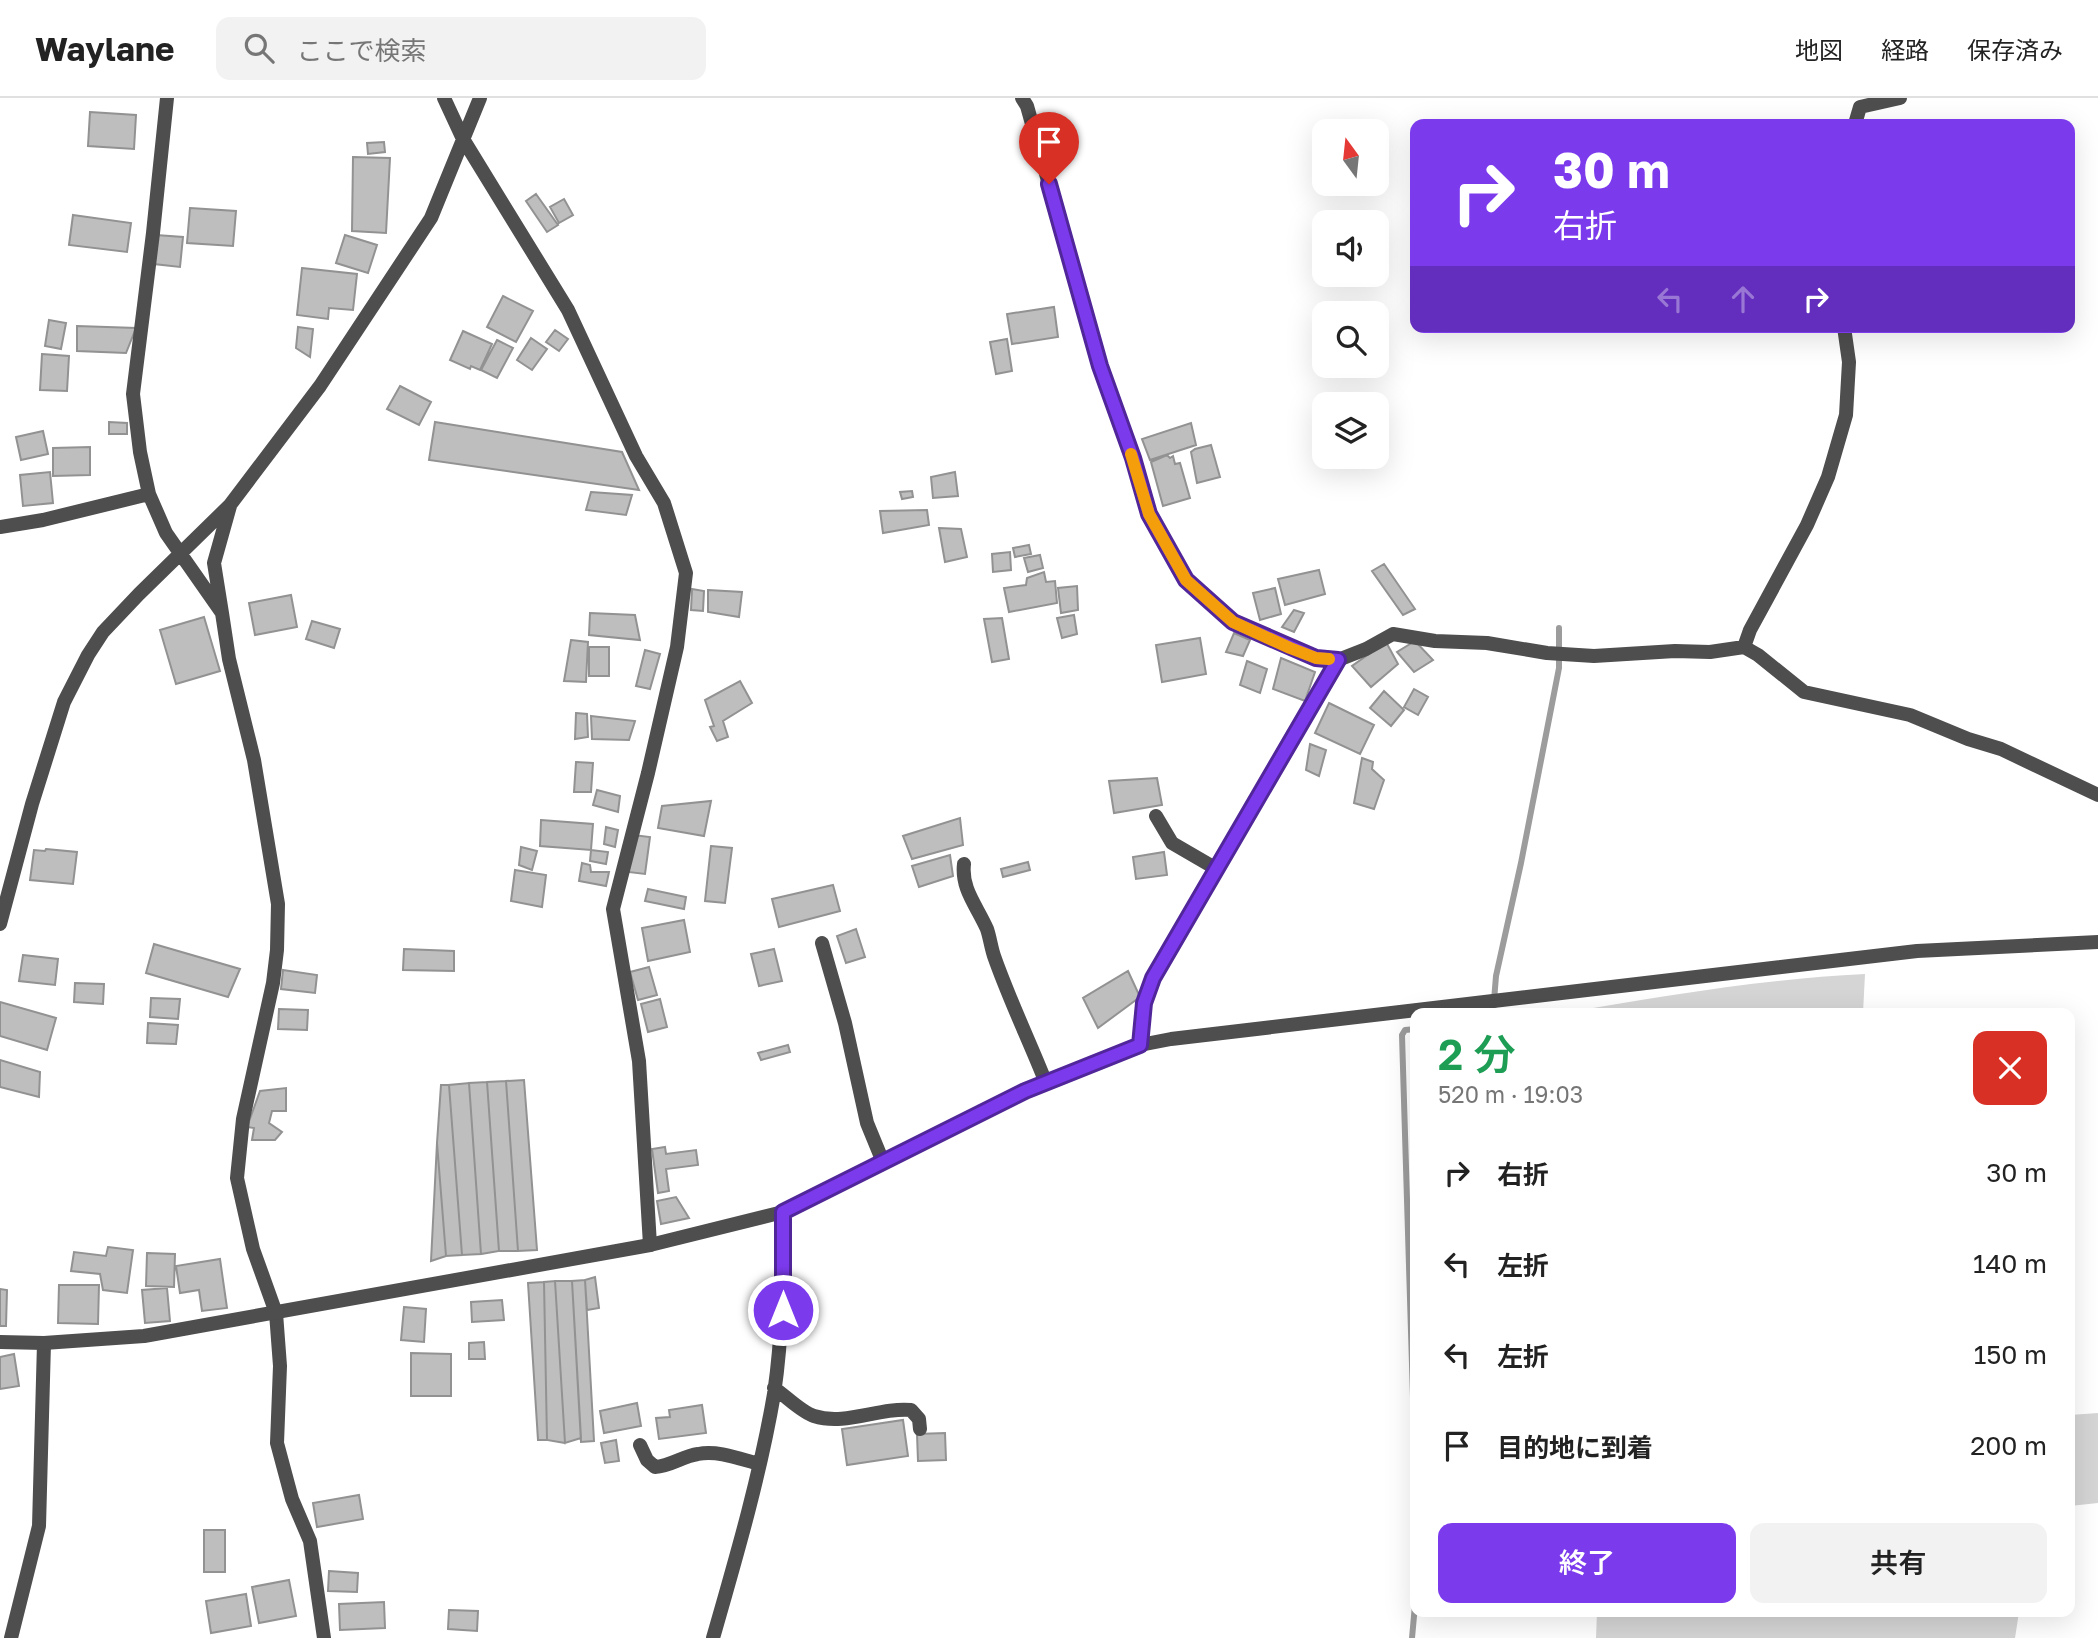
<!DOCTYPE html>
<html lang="ja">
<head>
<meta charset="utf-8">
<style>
  body { margin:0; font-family:"Golos Text","Noto Sans JP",sans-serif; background:#f2f2f2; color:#222; height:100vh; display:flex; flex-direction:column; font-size:26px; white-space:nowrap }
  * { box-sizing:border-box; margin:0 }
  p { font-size:23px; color:#767676 }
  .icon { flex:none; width:38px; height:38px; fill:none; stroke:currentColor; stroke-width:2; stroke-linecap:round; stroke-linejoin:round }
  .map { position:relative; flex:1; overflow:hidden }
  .details { position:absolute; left:1410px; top:910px; width:665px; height:609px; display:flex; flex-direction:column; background:#fff; border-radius:14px; box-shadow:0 7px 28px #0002 }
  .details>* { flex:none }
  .guide { position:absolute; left:1410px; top:21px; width:665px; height:214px; border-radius:14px; box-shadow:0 7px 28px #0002; background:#7c3aed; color:#fff; overflow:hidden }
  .needle { width:46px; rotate:345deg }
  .tools { position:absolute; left:1312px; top:21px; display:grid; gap:14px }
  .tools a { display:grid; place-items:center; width:77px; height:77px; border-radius:14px; background:#fff; box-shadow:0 7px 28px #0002; font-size:35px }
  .pin { position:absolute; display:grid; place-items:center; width:60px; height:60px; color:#fff; margin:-72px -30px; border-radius:50% 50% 50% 0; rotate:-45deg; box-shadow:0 0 7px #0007 }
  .pin .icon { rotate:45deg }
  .me { position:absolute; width:77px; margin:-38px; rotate:0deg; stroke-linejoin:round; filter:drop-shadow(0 0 5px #0008) }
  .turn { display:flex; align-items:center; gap:24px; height:147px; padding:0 28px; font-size:32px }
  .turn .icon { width:91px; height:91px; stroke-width:2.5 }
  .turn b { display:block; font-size:49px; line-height:60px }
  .lanes { display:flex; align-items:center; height:66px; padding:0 28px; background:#0003; justify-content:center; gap:35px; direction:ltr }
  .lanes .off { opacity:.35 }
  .round { display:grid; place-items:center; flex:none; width:74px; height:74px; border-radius:14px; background:#f2f2f2 }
  .headline { display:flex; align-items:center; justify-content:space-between; height:119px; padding:0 28px }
  h1 { font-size:42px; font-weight:600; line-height:52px; color:#1e9e55 }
  .action { display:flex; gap:14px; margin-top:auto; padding:14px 28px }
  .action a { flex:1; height:80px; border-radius:14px; background:#7c3aed; color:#fff; font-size:28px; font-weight:600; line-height:80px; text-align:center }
  .action a+a { background:#f2f2f2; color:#222 }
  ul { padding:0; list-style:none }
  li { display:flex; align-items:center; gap:21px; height:91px; padding:0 28px }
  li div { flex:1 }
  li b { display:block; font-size:26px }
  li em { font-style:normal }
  header { display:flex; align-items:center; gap:42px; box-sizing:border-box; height:98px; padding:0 35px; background:#fff; border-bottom:2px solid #e0e0e0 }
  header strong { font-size:33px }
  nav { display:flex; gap:38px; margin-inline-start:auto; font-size:24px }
  .search { width:490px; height:63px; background:#f2f2f2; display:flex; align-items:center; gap:18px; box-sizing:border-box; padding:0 24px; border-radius:14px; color:#767676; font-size:26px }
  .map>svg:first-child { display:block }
  .green { fill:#d5d5d5 }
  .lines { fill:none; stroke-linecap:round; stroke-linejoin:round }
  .stream { stroke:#9c9c9c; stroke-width:6 }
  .building { fill:#bebebe; stroke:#929292; stroke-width:2 }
  .minor { stroke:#4e4e4e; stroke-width:14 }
  .tertiary { stroke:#4e4e4e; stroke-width:14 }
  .route-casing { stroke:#51269a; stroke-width:18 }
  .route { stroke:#7c3aed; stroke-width:12 }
  .slow { stroke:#f59e0b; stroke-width:12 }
</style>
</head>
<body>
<header>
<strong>Waylane</strong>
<div class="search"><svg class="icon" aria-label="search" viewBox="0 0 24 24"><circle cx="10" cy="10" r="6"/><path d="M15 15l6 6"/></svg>ここで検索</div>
<nav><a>地図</a><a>経路</a><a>保存済み</a></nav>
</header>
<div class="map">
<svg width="2098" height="1540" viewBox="0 0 2098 1540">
  <rect width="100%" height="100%" fill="#fff"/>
  <path class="green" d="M1865,876L1863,915H1563C1663,898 1763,881 1865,876Z
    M2098,1315V1405L2070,1408V1317Z
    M1597,1514H2019L2015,1540H1596Z"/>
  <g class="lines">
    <path class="stream" d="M1493,915L1496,878L1521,765L1559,570V530
      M1416,931L1405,932L1402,937L1416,1398
      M1412,1540L1416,1496"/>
  </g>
  <path class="building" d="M90,14L136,17L134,51L88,48Z
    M384,44L385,54L368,56L367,45Z
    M353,59L390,60L386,135L352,133Z
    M536,96L558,127L547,134L526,103Z
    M564,101L573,117L559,125L550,109Z
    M190,110L236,113L233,148L187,145Z
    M73,117L131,125L127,154L69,147Z
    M156,137L183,139L180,169L154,166Z
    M345,137L377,147L368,175L336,165Z
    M302,170L357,176L353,212L329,210L328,221L297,217Z
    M503,198L533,213L516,244L487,229Z
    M1054,209L1058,239L1012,246L1007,216Z
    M49,222L66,225L61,251L45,248Z
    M77,228L136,230L126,255L77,253Z
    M298,229L313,231L310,259L296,250Z
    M555,232L568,241L559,253L546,244Z
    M463,233L492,246L480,272L471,268L470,271L450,262Z
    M531,240L547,251L532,272L517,262Z
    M1007,241L1012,273L996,276L990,244Z
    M497,242L513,250L497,280L481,272Z
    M42,256L69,258L67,293L40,292Z
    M400,288L431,304L419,327L387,311Z
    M109,324L127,325V336H109Z
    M435,324L622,354L639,392L429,362Z
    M1191,325L1196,347L1150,362L1142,341Z
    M43,333L48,356L21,362L16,339Z
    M1211,347L1220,379L1197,385L1191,354L1195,351Z
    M90,349V377L53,378V350Z
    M1167,357L1170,360L1173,358L1175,366L1180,365L1190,400L1163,408L1151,364Z
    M50,374L53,405L23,408L20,377Z
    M955,374L958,398L933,400L931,379Z
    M912,393L913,399L902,401L900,394Z
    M591,394L632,397L626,417L586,412Z
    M927,412L929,427L883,435L880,413Z
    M939,430L961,431L967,459L945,464Z
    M1029,447L1031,456L1015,459L1013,450Z
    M1010,454L1011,472L993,474L992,456Z
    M1040,457L1043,470L1028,474L1024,460Z
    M1384,466L1415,511L1403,517L1372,473Z
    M1319,472L1325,496L1285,507L1278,481Z
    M1044,474L1046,484L1055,483L1057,505L1009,514L1004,490L1026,487L1027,480Z
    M1077,488L1078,512L1061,515L1058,490Z
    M1275,490L1281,516L1260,522L1253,495Z
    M692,491L704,493L703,513L691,512Z
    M708,492L742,494L739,519L708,514Z
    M291,497L297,529L255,537L249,505Z
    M1294,512L1304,515L1294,534L1282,529Z
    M590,515L635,517L640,542L589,537Z
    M1074,517L1077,536L1062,540L1057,520Z
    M204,519L220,573L176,586L160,532Z
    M1002,520L1009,561L992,564L984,521Z
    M312,523L340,531L334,550L306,541Z
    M1234,535L1250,542L1243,558L1226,554Z
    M1200,540L1206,576L1162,584L1156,547Z
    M571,542L588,544L586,584L564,583Z
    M1415,543L1433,562L1414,574L1397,554Z
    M1386,544L1398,566L1371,589L1352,568Z
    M589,549H609V578H589Z
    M645,552L660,556L650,591L636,588Z
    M1281,560L1315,574L1305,603L1273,591Z
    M1247,563L1267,571L1260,595L1240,587Z
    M740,583L752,605L723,623L728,639L717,643L710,629L714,628L705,602Z
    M1414,591L1428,599L1418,617L1404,609Z
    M1384,593L1404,612L1391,628L1370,610Z
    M1329,605L1374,627L1360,656L1315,635Z
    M576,615L587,616L588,639L575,641Z
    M591,618L635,623L629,642L592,641Z
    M1310,646L1326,652L1319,678L1306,672Z
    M1362,660L1373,664L1372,671L1384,682L1374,711L1354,705Z
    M576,664L593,665L591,694H574Z
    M1157,680L1162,707L1114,715L1109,683Z
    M597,692L620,698L618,714L593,707Z
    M711,703L704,738L658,730L662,708Z
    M960,720L963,747L912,761L903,738Z
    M541,722L593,726L591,752L540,748Z
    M606,729L618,732L615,749L604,746Z
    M633,737L650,739L645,776L628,774Z
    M711,748L732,750L725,805L705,803Z
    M521,749L537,753L532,772L519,767Z
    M46,751L77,754L73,786L30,782L34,752L45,753Z
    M591,752L608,754L606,766L590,763Z
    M1164,754L1167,777L1136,781L1133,759Z
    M950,757L953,778L919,789L912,768Z
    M1028,764L1030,772L1003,779L1001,771Z
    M582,765L590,767L591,774H609L606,788L579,783Z
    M515,772L546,777L542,809L511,803Z
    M833,787L840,813L779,829L772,801Z
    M648,791L686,799L684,811L645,803Z
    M684,822L690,854L648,863L642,830Z
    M856,831L865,859L846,865L837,838Z
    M154,846L240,871L228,899L146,875Z
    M404,851L454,853V873L403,872Z
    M774,851L782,883L759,888L751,856Z
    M23,857L58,861L55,887L19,883Z
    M649,869L657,897L638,902L630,874Z
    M283,872L317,877L315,895L281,891Z
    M1128,873L1140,899L1098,930L1083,900Z
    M75,885L104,886L103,906L74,904Z
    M151,900L180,901L178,921L150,919Z
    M660,901L667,929L648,934L641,906Z
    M0,904L56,920L47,952L0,938Z
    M279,911L308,912L307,932L278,931Z
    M148,925L178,927L176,946L147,945Z
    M788,947L790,954L761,962L758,955Z
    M0,962L40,974L39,999L0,989Z
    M524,982L537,1152L518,1153L506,983Z
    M506,983L518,1153H499L487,984Z
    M487,984L499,1153L481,1156L469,985Z
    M469,985L481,1156L462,1157L449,987Z
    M441,987H449L462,1157L446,1158L437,1045Z
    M286,990V1013H272L269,1025L282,1034L275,1042H252L254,1030L247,1029L260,993Z
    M437,1045L446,1158L431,1163Z
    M665,1049L666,1056L696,1052L698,1067L666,1071L669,1093L658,1095L652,1051Z
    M676,1099L689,1120L661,1126L657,1103Z
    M108,1149L133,1152L127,1195L103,1192L100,1176L71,1173L74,1154L106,1158Z
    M147,1155L175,1156L174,1189L146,1188Z
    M220,1161L227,1210L202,1213L199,1192L180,1195L176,1168Z
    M595,1179L599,1210L587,1212L585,1182Z
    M585,1182L594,1343L581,1344L572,1183Z
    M555,1183L565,1345L547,1342L544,1184Z
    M555,1183H572L581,1340L565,1345Z
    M544,1184L547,1342H538L528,1185Z
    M59,1187H99L98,1226L58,1225Z
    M167,1190L170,1223L145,1225L142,1192Z
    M0,1191L7,1192L6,1228H0Z
    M502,1202L504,1222L472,1224L471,1204Z
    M404,1209L426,1211L424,1244L401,1242Z
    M484,1244L485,1261H469V1245Z
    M411,1255L451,1256V1298H411Z
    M14,1256L19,1288L0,1291V1259Z
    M637,1305L641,1328L604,1335L600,1313Z
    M702,1307L706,1335L659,1341L656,1320L670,1319L669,1312Z
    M903,1322L908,1358L847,1367L842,1331Z
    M945,1335L946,1362L918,1363L917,1336Z
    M616,1342L619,1363L605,1365L601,1345Z
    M359,1397L363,1421L317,1429L313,1405Z
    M204,1432H225V1474H204Z
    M329,1473L358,1475L357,1494L328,1493Z
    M289,1482L296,1518L259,1525L252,1489Z
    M246,1496L251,1528L211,1535L206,1503Z
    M384,1504L385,1530L340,1532L339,1506Z
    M449,1512L478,1513L477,1533L448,1531Z"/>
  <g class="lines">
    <path class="minor" d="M167,0L153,135L133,296L140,354L149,396L166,435L222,515L214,465L230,408
      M444,0L463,41L568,212L636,358L664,405L686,475L677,549L648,675L613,811L639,963L650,1147
      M1022,0L1027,8L1100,268L1133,360L1149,416L1186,482L1233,524L1316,560L1338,562L1366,551L1393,536L1435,543L1487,545L1547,555L1594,558L1675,553L1710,554L1744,549L1758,557L1804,594L1910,617L1968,641L2001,651L2098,697
      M1855,26L1860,9L1900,0
      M0,429L43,422L149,396
      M222,515L229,561L254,662L278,806L277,852L273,885L243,1021L237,1080L253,1151L276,1215L280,1268L277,1345L292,1401L310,1443L324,1540
      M1744,549L1750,532L1807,427L1828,379L1846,317L1849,264L1844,229
      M1156,718L1172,745L1215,770
      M964,766C961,791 977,808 987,831C990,840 991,849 994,858C1009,901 1029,942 1046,985
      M0,826L32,706L64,604L88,557L103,534L139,496L230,407L320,288L431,120L480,0
      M822,845L845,925L867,1025L883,1064
      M1140,947L1144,905L1153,880L1338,562
      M774,1290C786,1298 801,1314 814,1318C846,1328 879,1309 911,1312L919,1321L920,1331
      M640,1347L647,1362L655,1369C671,1368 683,1358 698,1356C718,1352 740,1361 759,1366
      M11,1540L39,1428L44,1245
      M713,1540C736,1460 760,1378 774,1296C783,1236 783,1175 783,1114"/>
    <path class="tertiary" d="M0,1244L44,1245L144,1238L650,1147L783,1114L1025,993L1140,947L1171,941L1917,853L2098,844"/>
  </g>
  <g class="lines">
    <g class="route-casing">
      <path id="route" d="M783,1212V1114L1025,993L1140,947L1144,905L1153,880L1338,562L1316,560L1233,524L1186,482L1149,416L1133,360L1100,268L1049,86"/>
    </g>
    <use href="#route" class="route"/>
    <path class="slow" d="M1131,356L1149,416L1186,482L1233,524L1290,550L1316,560L1329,561"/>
  </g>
</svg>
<div class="tools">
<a><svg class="needle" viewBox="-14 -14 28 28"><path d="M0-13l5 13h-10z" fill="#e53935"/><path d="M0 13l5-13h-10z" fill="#767676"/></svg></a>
<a><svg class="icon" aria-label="sound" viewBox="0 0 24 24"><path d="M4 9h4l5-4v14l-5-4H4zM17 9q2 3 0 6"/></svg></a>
<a><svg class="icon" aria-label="search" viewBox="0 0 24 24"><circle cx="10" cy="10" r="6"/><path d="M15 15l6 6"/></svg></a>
<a><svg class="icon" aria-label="layers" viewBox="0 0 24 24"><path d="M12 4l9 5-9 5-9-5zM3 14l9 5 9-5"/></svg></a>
</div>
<div class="pin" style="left:1049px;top:86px;background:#d93025"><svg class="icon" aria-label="arrive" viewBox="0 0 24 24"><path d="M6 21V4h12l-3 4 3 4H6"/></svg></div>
<svg class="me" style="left:783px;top:1212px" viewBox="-20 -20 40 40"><circle r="17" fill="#7c3aed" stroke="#fff" stroke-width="3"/><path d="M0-11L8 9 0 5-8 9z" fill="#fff"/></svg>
<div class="guide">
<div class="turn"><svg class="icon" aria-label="right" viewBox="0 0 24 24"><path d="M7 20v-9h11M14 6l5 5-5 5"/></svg><div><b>30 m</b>右折</div></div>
<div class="lanes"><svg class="icon off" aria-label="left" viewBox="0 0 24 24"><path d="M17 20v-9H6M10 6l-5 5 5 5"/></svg><svg class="icon off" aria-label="ahead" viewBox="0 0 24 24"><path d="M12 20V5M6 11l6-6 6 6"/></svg><svg class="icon" aria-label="right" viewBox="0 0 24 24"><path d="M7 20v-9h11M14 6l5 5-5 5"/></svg></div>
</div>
<section class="details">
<div class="headline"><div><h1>2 分</h1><p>520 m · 19:03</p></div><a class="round" style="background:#d93025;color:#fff"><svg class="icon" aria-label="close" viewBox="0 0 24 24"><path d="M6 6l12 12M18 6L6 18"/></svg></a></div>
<ul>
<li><svg class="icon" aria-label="right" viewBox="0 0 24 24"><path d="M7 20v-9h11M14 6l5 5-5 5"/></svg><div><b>右折</b></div><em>30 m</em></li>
<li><svg class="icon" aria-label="left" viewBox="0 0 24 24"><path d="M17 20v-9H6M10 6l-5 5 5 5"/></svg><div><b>左折</b></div><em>140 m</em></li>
<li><svg class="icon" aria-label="left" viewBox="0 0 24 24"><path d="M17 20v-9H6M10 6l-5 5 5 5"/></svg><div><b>左折</b></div><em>150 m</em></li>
<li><svg class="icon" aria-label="arrive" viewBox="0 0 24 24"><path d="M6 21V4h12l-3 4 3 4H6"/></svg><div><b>目的地に到着</b></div><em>200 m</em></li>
</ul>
<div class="action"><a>終了</a><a>共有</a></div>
</section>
</div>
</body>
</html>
